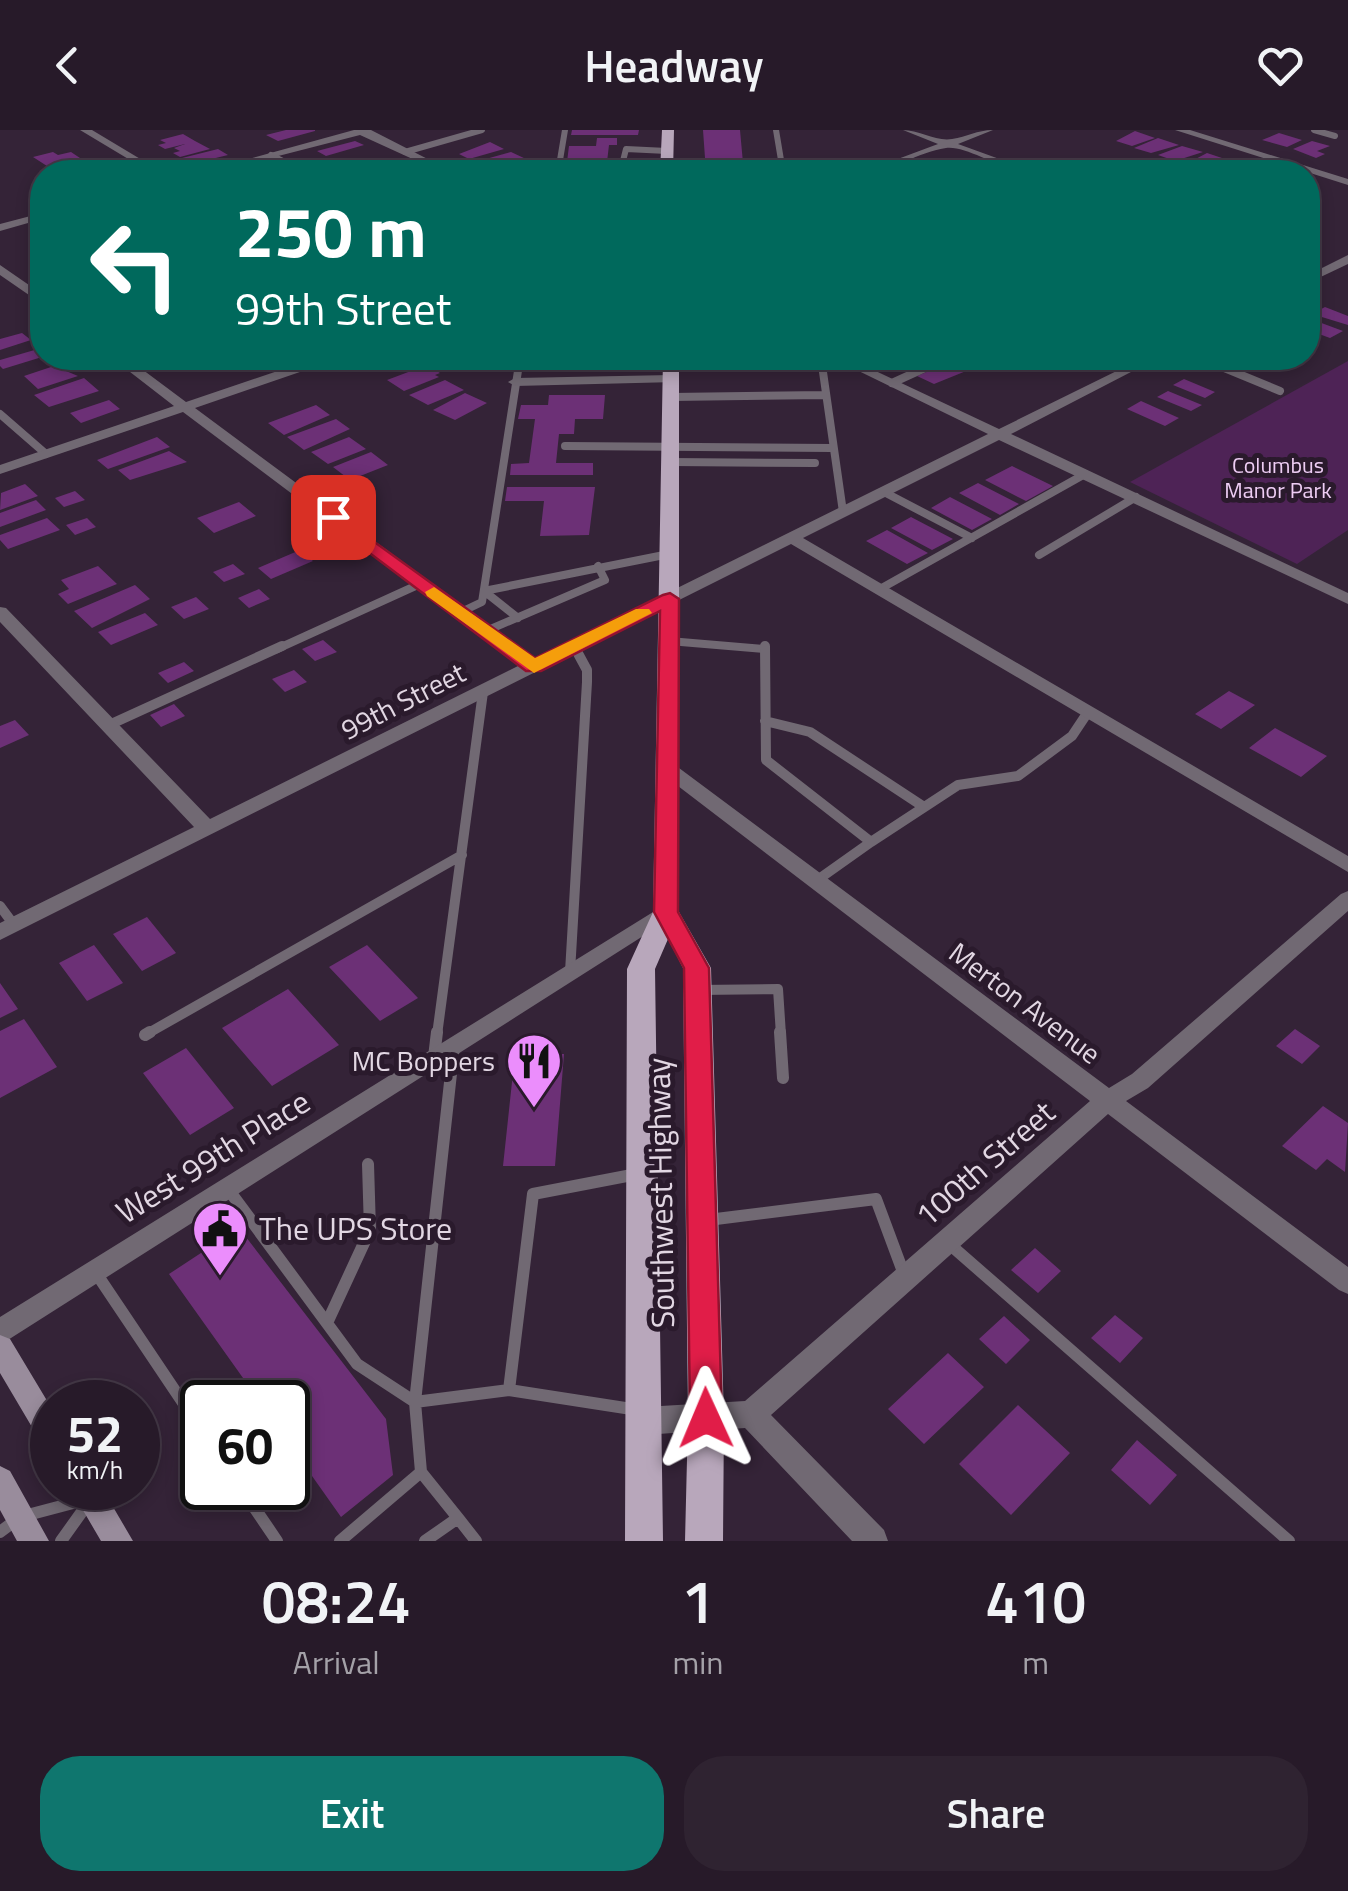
<!DOCTYPE html>
<html lang="en">
<head>
<meta charset="utf-8">
<style>
  body { margin:0; font-family:"Titillium Web",sans-serif; background:#2f2331; color:#f1f3f6; height:100vh; display:flex; flex-direction:column; font-size:38px; white-space:nowrap }
  * { box-sizing:border-box; margin:0 }
  p { font-size:32px; color:#a4a1a8 }
  .icon { flex:none; width:55px; height:55px; fill:none; stroke:currentColor; stroke-width:2; stroke-linecap:round; stroke-linejoin:round }
  .map { position:relative; height:1411px; overflow:hidden }
  .side { display:flex; flex-direction:column; background:#271a29; flex:1 }
  .side>* { flex:none }
  .guide { position:absolute; left:30px; top:30px; width:1290px; height:210px; border-radius:40px; box-shadow:0 5px 15px #0003,0 0 0 2px #433846; background:#00695c; color:#fff; overflow:hidden }
  .speed { position:absolute; left:30px; top:1250px; display:flex; gap:20px; font-size:50px; font-weight:700; text-align:center }
  .speed>* { display:grid; place-content:center; width:130px; height:130px; border-radius:50%; background:#271a29; box-shadow:0 5px 15px #0003,0 0 0 2px #433846; line-height:1 }
  .speed small { font-size:25px; font-weight:400 }
  .speed .limit { border:5px solid #111; border-radius:15px; background:#fff; color:#111 }
  .pin { position:absolute; display:grid; place-items:center; width:85px; height:85px; color:#fff; margin:-42px; border-radius:20px; box-shadow:0 5px 15px #0006 }
  .me { position:absolute; width:110px; margin:-55px; rotate:359deg; stroke-linejoin:round; filter:drop-shadow(0 0 8px #0008) }
  .turn { display:flex; align-items:center; gap:35px; height:210px; padding:0 40px; font-size:45px }
  .turn .icon { width:130px; height:130px; stroke-width:2.5 }
  .turn b { display:block; font-size:70px; line-height:85px }
  .eta { display:flex; justify-content:space-evenly; align-items:center; height:170px; text-align:center }
  .eta b { font-size:60px; font-weight:600; line-height:70px }
  .primary-button { display:flex; gap:20px; margin-top:auto; padding:20px 40px }
  .primary-button a { flex:1; height:115px; border-radius:40px; background:#0f766e; color:#fff; font-size:40px; font-weight:600; line-height:115px; text-align:center }
  .primary-button a+a { background:#2f2331; color:#f1f3f6 }
  header { display:flex; justify-content:space-between; align-items:center; height:130px; padding:0 40px; background:#271a29; font-size:45px; font-weight:600 }
  .map>svg:first-child { display:block }
  .green { fill:#4e2356 }
  .building { fill:#6c3076 }
  .lines { fill:none; stroke-linecap:round; stroke-linejoin:round }
  .service-far3 { stroke:#716973; stroke-width:6 }
  .service-far2 { stroke:#716973; stroke-width:8 }
  .service-far1 { stroke:#716973; stroke-width:10 }
  .service { stroke:#716973; stroke-width:12 }
  .minor { fill:#716973; fill-rule:evenodd }
  .secondary { fill:#998c9c; fill-rule:evenodd }
  .primary { fill:#b8a7bb; fill-rule:evenodd }
  .route { fill:#e11d48; stroke:#92132f; stroke-width:2.5 }
  .slow { fill:#f59e0b }
  .labels { text-anchor:middle; stroke-width:10; stroke-linejoin:round; paint-order:stroke }
  .far-park-label { font-size:22px; fill:#eecdf4; stroke:#2a1a2c }
  .street-label { font-size:28px; fill:#e2d7e3; stroke:#2a1a2c }
  .poi-label { font-size:28px; fill:#e2d7e3; stroke:#2a1a2c; text-anchor:end }
  .near-street-label { font-size:32px; fill:#e2d7e3; stroke:#2a1a2c }
  .near-poi-label { font-size:32px; fill:#e2d7e3; stroke:#2a1a2c; text-anchor:start }
</style>
</head>
<body>
<header><svg class="icon" aria-label="back" viewBox="0 0 24 24"><path d="M15 5l-7 7 7 7"/></svg>Headway<svg class="icon" aria-label="heart" viewBox="0 0 24 24"><path d="M12 20l-8-8c-3-5 5-10 8-4 3-6 11-1 8 4z"/></svg></header>
<div class="map">
<svg width="1348" height="1411" viewBox="0 0 1348 1411">
  <rect width="100%" height="100%" fill="#342337"/>
  <path class="green" d="M1348,231V400L1297,434L1130,352Z"/>
  <path class="building" d="M286,0H315V1L278,11L266,5Z
    M572,0H639L638,5H571Z
    M703,0H740L743,33H733L734,42H706Z
    M1135,1L1155,8L1132,16L1116,11Z
    M1279,3L1302,10L1287,17L1262,10Z
    M183,4L195,11L210,19L180,27L173,23L180,21L174,18L185,14L165,19L158,15L166,13L160,10Z
    M597,8H617V15H609L607,32H567L569,16H596Z
    M1158,8L1179,15L1151,23L1134,18Z
    M355,11L364,15L326,26L317,21Z
    M1312,11L1330,16L1317,21L1325,24L1316,28L1293,19Z
    M490,12L504,19L469,29L459,24Z
    M1182,16L1203,22L1175,31L1158,25Z
    M218,19L228,25L191,34L182,28Z
    M53,22L58,25L71,22L80,28L47,36L33,27Z
    M511,22L526,29L496,37L475,32Z
    M1207,23L1228,30L1204,40L1186,34Z
    M83,29L95,36L71,42L54,37Z
    M1231,31L1252,38L1241,42H1212Z
    M1325,177L1348,186V195L1312,184Z
    M1308,188L1343,201L1330,208L1308,200Z
    M22,203L31,210L0,220V209Z
    M38,219L42,227L3,239L0,236V230Z
    M550,228H625L624,237H549Z
    M960,228H988L999,232L981,235L934,254L917,246Z
    M993,228H1038L1021,240Z
    M427,235L440,243L435,245L439,247L404,261L387,250Z
    M54,236L78,246L38,259L24,246Z
    M84,248L99,261L49,277L34,265Z
    M1184,249L1215,262L1205,268L1173,255Z
    M445,250L464,260L428,275L409,265Z
    M1168,261L1202,275L1191,281L1157,267Z
    M465,263L487,273L455,290L433,280Z
    M549,265H605L603,289H575L574,304H559L556,333H593V345H510L511,334L529,333L535,289H518L521,275H548Z
    M109,270L120,279L81,293L70,283Z
    M1141,271L1179,288L1165,296L1127,279Z
    M316,275L330,285L284,305L268,293Z
    M336,289L350,299L304,320L287,307Z
    M157,307L170,317L108,339L97,330Z
    M349,307L366,319L328,334L311,322Z
    M169,321L187,332L130,350L118,340Z
    M371,322L388,335L350,350L333,337Z
    M1012,336L1053,356L1026,371L985,350Z
    M978,353L1019,374L1000,385L959,363Z
    M25,354L38,366L0,380L1,363Z
    M507,357H595L589,405L540,406L544,371H505Z
    M75,361L85,370L64,377L55,368Z
    M950,367L992,389L972,400L931,378Z
    M36,370L46,380L0,397V383Z
    M239,372L256,386L214,403L197,388Z
    M911,387L953,409L932,420L891,398Z
    M47,388L60,400L8,419L0,410V405Z
    M87,388L96,397L75,405L66,395Z
    M887,400L928,423L907,434L866,411Z
    M300,420L313,431L271,449L258,438Z
    M233,434L245,444L224,452L213,442Z
    M98,436L117,454L68,474L58,464L69,459L61,450Z
    M135,455L150,469L92,498L74,481Z
    M259,459L270,469L249,478L238,468Z
    M196,467L209,479L184,489L171,477Z
    M145,483L158,495L111,515L98,502Z
    M323,510L337,522L315,531L302,519Z
    M184,532L194,541L168,553L158,543Z
    M294,540L307,552L285,562L272,549Z
    M1229,561L1255,575L1221,599L1195,584Z
    M174,574L185,586L161,597L150,585Z
    M15,590L29,605L0,618V596Z
    M1275,598L1327,626L1301,647L1249,618Z
    M147,787L176,823L142,841L113,804Z
    M94,815L123,853L87,871L59,833Z
    M367,815L418,868L380,891L329,837Z
    M0,853L18,879L0,888Z
    M288,859L339,915L272,956L222,898Z
    M24,889L57,937L0,968V901Z
    M1295,899L1320,916L1302,934L1276,916Z
    M186,918L234,978L190,1005L143,943Z
    M515,924H564L555,1036H503Z
    M1323,976L1348,993L1345,1042L1327,1029L1316,1040L1282,1016Z
    M239,1098L386,1289L393,1345L341,1387L288,1312V1272H260L169,1144Z
    M1035,1118L1061,1141L1038,1163L1011,1140Z
    M1115,1185L1143,1208L1120,1233L1091,1208Z
    M1004,1186L1030,1210L1006,1234L979,1209Z
    M948,1223L984,1257L924,1314L888,1279Z
    M1018,1275L1070,1323L1011,1385L959,1334Z
    M1137,1310L1177,1345L1150,1375L1111,1340Z"/>
  <g class="lines">
    <path class="service-far3" d="M776,0L783,42
      M1314,0L1335,6
      M405,22L482,0
      M271,25L304,42
      M623,31L626,19L667,21
      M559,40L667,41
      M558,42L565,0"/>
    <path class="service-far2" d="M821,228L843,382
      M1200,228L1280,261
      M892,253L947,228
      M671,267L825,265
      M0,284L46,324
      M565,316L832,318
      M671,332L815,333
      M884,362L972,408
      M1039,425L1136,367
      M880,459L1085,344
      M461,482L482,472L520,228
      M518,488L484,461L669,424
      M486,501L605,450L598,436
      M669,511L765,519
      M277,519L422,453"/>
    <path class="service-far1" d="M765,516L766,630L871,712L816,751
      M765,591L810,602L924,677
      M109,595L282,516
      M871,712L958,655L1018,646L1072,606L1088,582
      M0,776L14,795
      M570,842L587,552V540L574,516
      M698,860L778,859L781,905
      M145,905L462,725
      M437,905L483,562"/>
    <path class="service" d="M780,902L783,948
      M145,905L150,902
      M434,927L437,902
      M228,1059L357,1234L415,1272L454,916
      M708,1090L876,1069L905,1147
      M947,1112L1289,1411
      M96,1143L202,1301
      M327,1193L370,1100L368,1034
      M509,1260L533,1064L637,1044
      M241,1358L277,1411
      M458,1388L421,1342L415,1272L509,1260L638,1280
      M0,1402L20,1387L92,1368
      M61,1411L91,1369
      M340,1411L421,1342
      M425,1411L458,1388L476,1411"/>
    <path class="minor" d="M80,0H92L162,42H150Z
      M354,0H371L453,42H441L360,5L216,42H201Z
      M903,0C919,0 937,12 952,9C967,7 977,0 993,0L958,14L1035,42C1006,44 968,15 946,18C917,22 893,42 863,42L938,14Z
      M1175,0H1190L1348,49V55Z
      M42,83V89L0,101V94Z
      M1348,125V134L1308,153V145Z
      M0,135L42,164V174L0,145Z
      M112,228H127L186,272L316,228H333L332,231L195,278L534,529L988,304L832,228H848L999,299L1143,228H1158L1011,304L1348,463V474L999,310L803,408L1348,726V742L791,414L0,810V793L194,697L0,492V477L6,478L210,689L520,535L183,282L0,344V335L174,276Z
      M468,228H484L493,234L486,238Z
      M671,245L678,249L676,252L515,256L508,252L515,248Z
      M668,633L675,635L1109,958L1132,944L1341,764L1348,761V781L1148,958L1126,971L1348,1137V1164L1339,1160L1108,984L771,1285L884,1400L888,1411H852L745,1298L644,1305L634,1301L630,1291L634,1281L644,1277L745,1271L1090,971L661,643L658,639L661,635Z
      M666,774L673,777L677,782L673,787L0,1215V1187Z"/>
    <path class="secondary" d="M0,1205L10,1209L52,1279V1318L42,1314L0,1243Z
      M0,1336L10,1341L49,1411H17L0,1380Z
      M70,1358H102L133,1411H101Z"/>
    <path class="primary" d="M662,0H674L673,42H660Z
      M663,228H679V782L711,838L724,1288L723,1411H685L688,1288L683,838L668,809L655,839L663,1411H625L627,839L653,782Z"/>
  </g>
  <path class="route" d="M333,382L535,528L663,465L670,463L679,469L678,782L709,838L722,1288L718,1299L706,1304L695,1299L690,1288L684,838L654,782L660,481L541,541H526L327,391V383Z"/>
  <path class="slow" d="M434,457L535,528L636,479H649L652,483L534,543L427,466L425,462Z"/>
  <defs>
    <g id="restaurant-pin" transform="scale(2.875)"><path d="M0 17L-7.5 6A9.5 9.5 0 1 1 7.5 6Z" fill="#eb8dfc" stroke="#2a1a2c"/><path d="M-5-6h1v4h1v-4h1v4h1v-4h1v5L-1.5 .5V6h-2V.5L-5-1ZM5-6V6H3V1.5H1.5Q1.5-4 5-6Z" fill="#111"/></g>
    <g id="civic-pin" transform="scale(2.875)"><path d="M0 17L-7.5 6A9.5 9.5 0 1 1 7.5 6Z" fill="#eb8dfc" stroke="#2a1a2c"/><path d="M-.6-6.5H3V-4.5H.6V-3L4-1V1h2V6H-6V1h2V-1L-.6-3ZM-1.2 2.5V6h2.4V2.5Z" fill="#111"/></g>
  </defs>
  <g fill-rule="evenodd">
    <use href="#restaurant-pin" x="534" y="931"/>
    <use href="#civic-pin" x="220" y="1099"/>
  </g>
  <g class="labels">
    <g class="far-park-label">
      <text x="1278" y="343">Columbus<tspan x="1278" dy="25">Manor Park</tspan></text>
    </g>
    <g class="street-label">
      <text transform="translate(403 571) rotate(-27)" y="10">99th Street</text>
      <text transform="translate(1025 873) rotate(37)" y="10">Merton Avenue</text>
    </g>
    <g class="poi-label">
      <text x="495" y="941">MC Boppers</text>
    </g>
    <g class="near-street-label">
      <text transform="translate(213 1027) rotate(-32)" y="11">West 99th Place</text>
      <text transform="translate(985 1034) rotate(-41)" y="11">100th Street</text>
      <text transform="translate(661 1063) rotate(-91)" y="11">Southwest Highway</text>
    </g>
    <g class="near-poi-label">
      <text x="259" y="1110">The UPS Store</text>
    </g>
  </g>
</svg>
<div class="speed"><div>52<small>km/h</small></div><div class="limit">60</div></div>
<div class="pin" style="left:333px;top:387px;background:#d93025"><svg class="icon" aria-label="arrive" viewBox="0 0 24 24"><path d="M6 21V4h12l-3 4 3 4H6"/></svg></div>
<svg class="me" style="left:706px;top:1288px" viewBox="-20 -20 40 40"><path d="M0-17L14 15 0 8-14 15z" fill="#e11d48" stroke="#fff" stroke-width="4"/></svg>
<div class="guide">
<div class="turn"><svg class="icon" aria-label="left" viewBox="0 0 24 24"><path d="M17 20v-9H6M10 6l-5 5 5 5"/></svg><div><b>250 m</b>99th Street</div></div>
</div>
</div>
<section class="side">
<div class="eta">
<div><b>08:24</b><p>Arrival</p></div>
<div><b>1</b><p>min</p></div>
<div><b>410</b><p>m</p></div>
</div>
<div class="primary-button"><a>Exit</a><a>Share</a></div>
</section>
</body>
</html>
